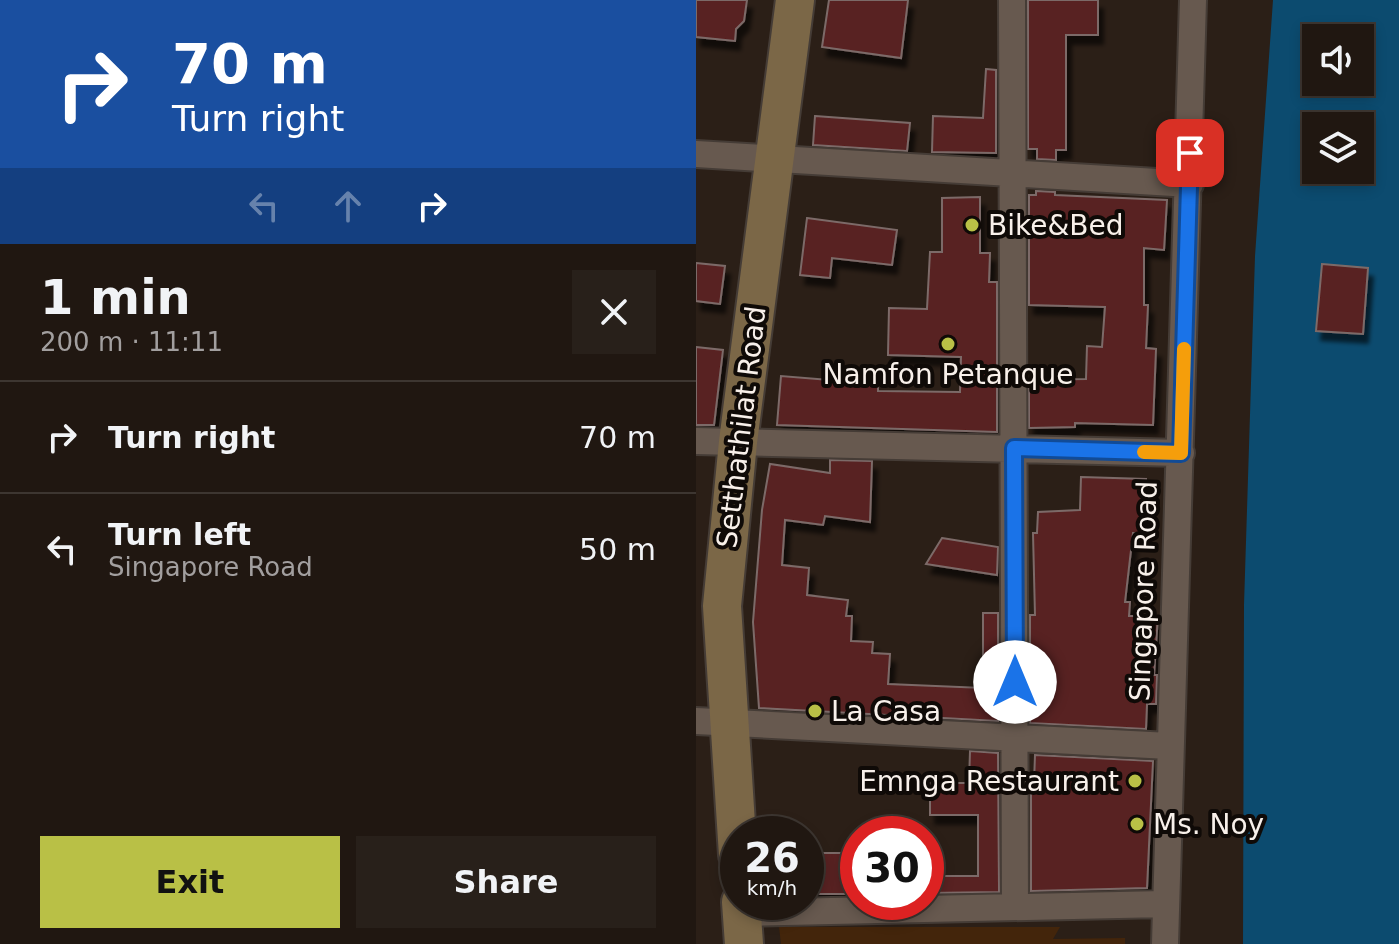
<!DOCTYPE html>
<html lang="en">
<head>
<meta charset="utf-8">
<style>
  body { margin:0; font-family:"DejaVu Sans",sans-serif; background:#28201a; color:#f1f3f6; height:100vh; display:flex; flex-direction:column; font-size:30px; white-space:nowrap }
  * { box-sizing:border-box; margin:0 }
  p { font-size:26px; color:#a29f9f }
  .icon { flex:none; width:44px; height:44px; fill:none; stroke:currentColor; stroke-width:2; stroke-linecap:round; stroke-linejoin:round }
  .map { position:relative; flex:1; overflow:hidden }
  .panel { display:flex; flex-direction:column; background:#201711; width:696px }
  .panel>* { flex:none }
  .guide { background:#1a4fa0; color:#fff; overflow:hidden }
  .fabs { position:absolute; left:606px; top:24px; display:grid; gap:16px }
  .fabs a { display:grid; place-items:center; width:72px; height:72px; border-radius:0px; background:#201711; box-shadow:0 4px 12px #0003,0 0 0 2px #3d3631; font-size:40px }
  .speed { position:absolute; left:24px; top:816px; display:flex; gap:16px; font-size:40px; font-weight:700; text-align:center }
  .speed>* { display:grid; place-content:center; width:104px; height:104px; border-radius:50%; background:#201711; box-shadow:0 4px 12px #0003,0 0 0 2px #3d3631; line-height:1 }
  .speed small { font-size:20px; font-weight:400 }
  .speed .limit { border:12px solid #d22; background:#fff; color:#111 }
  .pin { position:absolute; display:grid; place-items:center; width:68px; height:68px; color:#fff; margin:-34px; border-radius:16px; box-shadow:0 4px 12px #0006 }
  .me { position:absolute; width:88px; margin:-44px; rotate:0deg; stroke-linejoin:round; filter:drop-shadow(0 0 6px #0008) }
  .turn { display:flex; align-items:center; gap:28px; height:168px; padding:0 40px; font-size:36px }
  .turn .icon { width:104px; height:104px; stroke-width:2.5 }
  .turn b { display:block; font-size:56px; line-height:68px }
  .lanes { display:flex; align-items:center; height:76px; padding:0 40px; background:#0003; justify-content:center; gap:40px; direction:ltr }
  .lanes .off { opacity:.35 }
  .round { display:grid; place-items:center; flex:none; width:84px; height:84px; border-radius:0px; background:#28201a }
  .overview { display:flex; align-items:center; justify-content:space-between; height:136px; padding:0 40px }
  h1 { font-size:48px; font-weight:700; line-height:60px }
  .action { display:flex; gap:16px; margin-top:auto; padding:16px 40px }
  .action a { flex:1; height:92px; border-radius:0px; background:#b9c046; color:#111; font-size:32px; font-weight:700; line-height:92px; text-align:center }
  .action a+a { background:#28201a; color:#f1f3f6 }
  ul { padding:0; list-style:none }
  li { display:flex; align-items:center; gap:24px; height:112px; padding:0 40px; border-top:2px solid #3d3631 }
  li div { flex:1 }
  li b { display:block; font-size:30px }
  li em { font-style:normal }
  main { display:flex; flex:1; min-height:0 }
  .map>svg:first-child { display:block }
  .green { fill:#43250b }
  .water { fill:#0c4b6f; fill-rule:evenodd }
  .building { fill:#592020; stroke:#7c6a68; stroke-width:2; filter:url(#shadow) }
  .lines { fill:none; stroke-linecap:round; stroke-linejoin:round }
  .street-casing { stroke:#453c36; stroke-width:30 }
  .secondary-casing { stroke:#453c36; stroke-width:42 }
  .street { stroke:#67594f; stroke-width:26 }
  .secondary { stroke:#7b6747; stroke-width:38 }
  .route-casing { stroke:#114b97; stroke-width:20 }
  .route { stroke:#1a73e8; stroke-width:14 }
  .slow { stroke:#f59e0b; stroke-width:14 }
  .poi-dot { fill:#b9c046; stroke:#0f0a07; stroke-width:3 }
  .labels { text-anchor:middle; stroke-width:8; stroke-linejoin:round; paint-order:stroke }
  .poi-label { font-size:28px; fill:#f8f0ea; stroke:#0f0a07; text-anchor:start }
  .street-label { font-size:28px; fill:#f8f0ea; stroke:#0f0a07 }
</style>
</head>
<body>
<main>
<section class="panel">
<div class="guide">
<div class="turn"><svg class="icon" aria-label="right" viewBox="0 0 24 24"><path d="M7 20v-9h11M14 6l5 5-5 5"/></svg><div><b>70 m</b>Turn right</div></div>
<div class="lanes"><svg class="icon off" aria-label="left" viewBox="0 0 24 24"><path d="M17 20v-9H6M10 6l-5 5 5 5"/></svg><svg class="icon off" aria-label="ahead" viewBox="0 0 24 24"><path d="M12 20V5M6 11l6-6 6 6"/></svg><svg class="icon" aria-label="right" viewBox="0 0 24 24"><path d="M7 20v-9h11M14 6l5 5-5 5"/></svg></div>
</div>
<div class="overview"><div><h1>1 min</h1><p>200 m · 11:11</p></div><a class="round"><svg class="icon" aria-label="close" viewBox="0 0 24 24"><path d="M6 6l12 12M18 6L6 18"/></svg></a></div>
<ul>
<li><svg class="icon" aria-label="right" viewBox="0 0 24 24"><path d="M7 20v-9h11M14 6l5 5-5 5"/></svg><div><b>Turn right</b></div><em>70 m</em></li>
<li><svg class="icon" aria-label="left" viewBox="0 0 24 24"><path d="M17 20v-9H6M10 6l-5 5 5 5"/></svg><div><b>Turn left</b><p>Singapore Road</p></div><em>50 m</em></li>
</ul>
<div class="action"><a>Exit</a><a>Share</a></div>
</section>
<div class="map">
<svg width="703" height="944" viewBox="0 0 703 944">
  <defs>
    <filter id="shadow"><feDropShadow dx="5" dy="9" stdDeviation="2" flood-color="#0009"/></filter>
  </defs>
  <rect width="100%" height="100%" fill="#2b1f17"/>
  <path class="green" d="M83,927H364L357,939L429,938V944H85Z"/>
  <path class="water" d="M577,0H703V944H547L548,605L559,256ZM620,38H664V82H620ZM620,126H664V170H620Z"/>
  <path class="building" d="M0,0H51L48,21L40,29L39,41L0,37Z
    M133,0H212L205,58L126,47Z
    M332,0H402V35H370V150H360V160L341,159V149H332Z
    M290,69L300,70V153L236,152L237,116L287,118Z
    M119,116L214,123L211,151L117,145Z
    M340,191L359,192V195L471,200L468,250L448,248V305H452L450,348L460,349L457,425L379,423V427L333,428V380L390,379L391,346L406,347L409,307L333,305V195H340Z
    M284,197V253H294L293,282H301V432L81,425L85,376L182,384V391L264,392L265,357L192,355L193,308L231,309L234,252H246V198Z
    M111,218L201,230L196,265L136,258L134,278L104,275Z
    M0,263L29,266L24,304L0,301Z
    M626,264L672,268L667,334L620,331Z
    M0,347L27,350L18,425H0Z
    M134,460L176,461L174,522L129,516L127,525L89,520L86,565L113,568L111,595L152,600L150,616H156L155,641L177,642L176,653L194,654L192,684L287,688V613H302V721L63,708L57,622L66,510L74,464L134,473Z
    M385,477L450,479L448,533H437L429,602H434L433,616H462L458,675H461L460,704H451L450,729L334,723V615H339L337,533H341L342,512L384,510Z
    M246,538L302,547L301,575L230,564Z
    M274,751L302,753L303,892L230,893V876H282V815H234V783H273Z
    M339,755L457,761L451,888L335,891V783H338Z
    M126,853H162V894H110L111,859H126Z"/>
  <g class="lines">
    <g class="street-casing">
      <path id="street" d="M316,0L319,906
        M0,154L494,184
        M0,441L485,453
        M0,721L473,746
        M46,913L468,904
        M469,944L497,0"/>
    </g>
    <g class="secondary-casing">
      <path id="secondary" d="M42,855L26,606L42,442L99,0
        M45,902L48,944"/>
    </g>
    <use href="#street" class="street"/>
    <use href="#secondary" class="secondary"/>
  </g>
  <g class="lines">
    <g class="route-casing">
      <path id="route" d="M319,682L318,448L485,453L494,153"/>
    </g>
    <use href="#route" class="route"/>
    <path class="slow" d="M448,452L485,453L488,349"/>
  </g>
  <g class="poi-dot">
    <circle cx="276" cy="225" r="8"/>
    <circle cx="252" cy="344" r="8"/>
    <circle cx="119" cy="711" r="8"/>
    <circle cx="439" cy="781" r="8"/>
    <circle cx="441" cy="824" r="8"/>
  </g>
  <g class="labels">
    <g class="poi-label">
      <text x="292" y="235">Bike&amp;Bed</text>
      <text x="252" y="384" text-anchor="middle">Namfon Petanque</text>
      <text x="135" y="721">La Casa</text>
      <text x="423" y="791" text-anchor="end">Emnga Restaurant</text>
      <text x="457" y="834">Ms. Noy</text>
    </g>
    <g class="street-label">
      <text transform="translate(45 427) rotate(-83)" y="10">Setthathilat Road</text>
      <text transform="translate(447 591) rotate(-88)" y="10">Singapore Road</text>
    </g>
  </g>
</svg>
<div class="fabs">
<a><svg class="icon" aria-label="sound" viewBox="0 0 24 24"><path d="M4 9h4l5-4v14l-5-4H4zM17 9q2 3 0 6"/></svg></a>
<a><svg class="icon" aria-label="layers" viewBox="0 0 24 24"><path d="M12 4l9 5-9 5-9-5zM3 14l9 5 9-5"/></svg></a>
</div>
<div class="speed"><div>26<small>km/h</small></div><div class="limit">30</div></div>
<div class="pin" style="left:494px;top:153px;background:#d93025"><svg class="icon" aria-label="arrive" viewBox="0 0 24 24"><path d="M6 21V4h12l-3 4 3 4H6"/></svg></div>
<svg class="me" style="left:319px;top:682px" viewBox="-20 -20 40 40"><circle r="19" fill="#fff"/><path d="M0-13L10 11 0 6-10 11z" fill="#1a73e8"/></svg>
</div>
</main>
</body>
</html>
